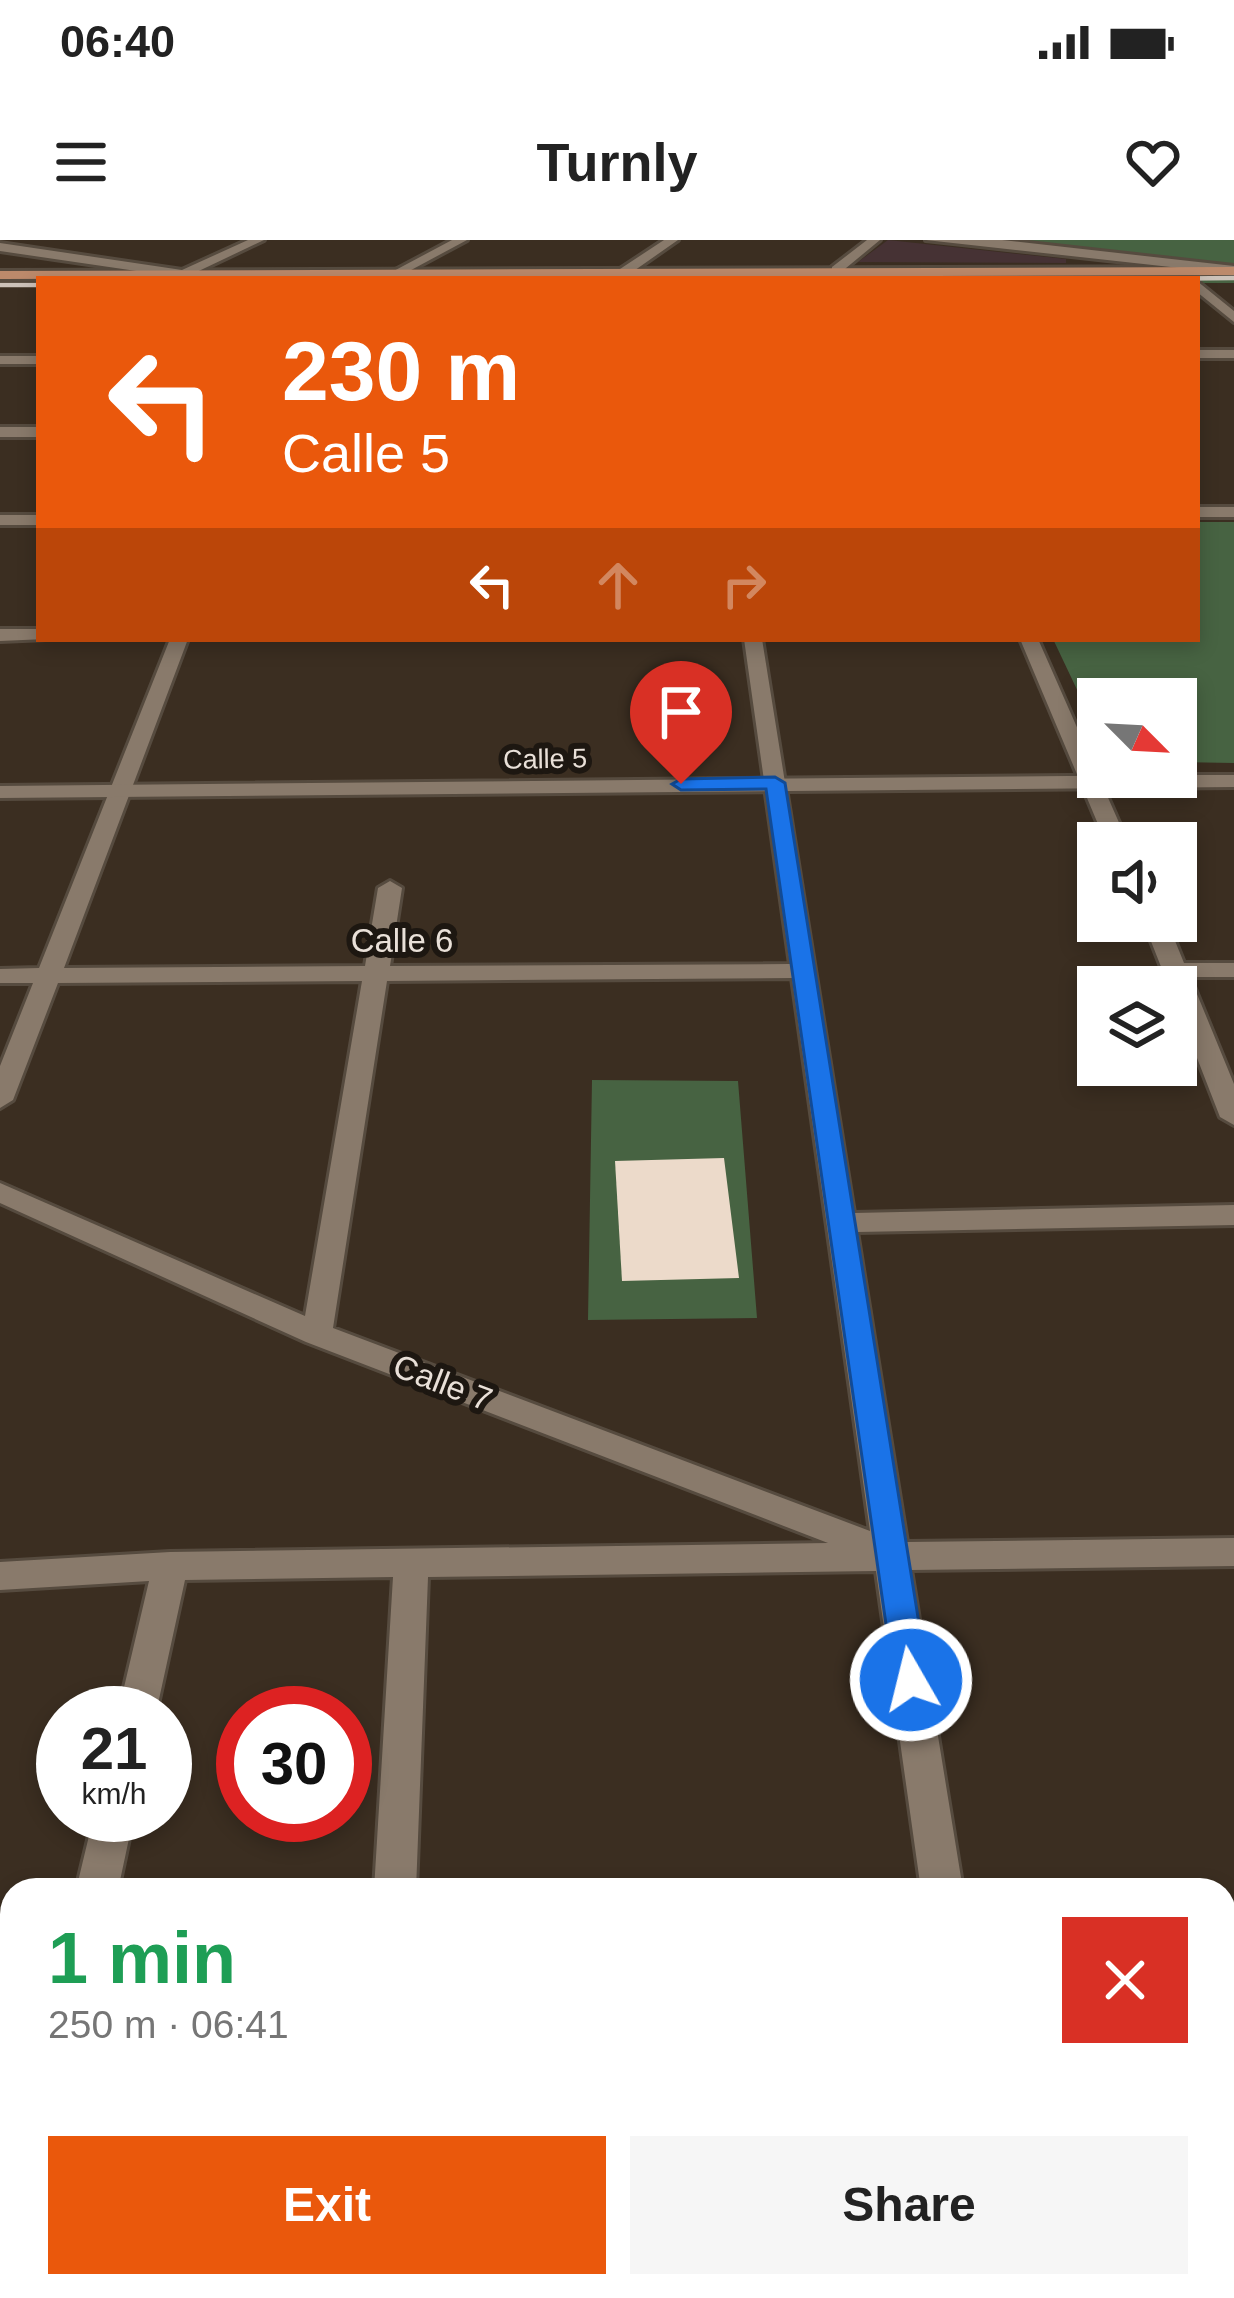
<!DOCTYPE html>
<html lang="en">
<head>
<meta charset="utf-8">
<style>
  body { margin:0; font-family:Arial,sans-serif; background:#f6f6f6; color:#222; height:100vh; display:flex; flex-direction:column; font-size:45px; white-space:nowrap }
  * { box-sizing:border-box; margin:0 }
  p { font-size:39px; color:#767676 }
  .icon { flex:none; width:66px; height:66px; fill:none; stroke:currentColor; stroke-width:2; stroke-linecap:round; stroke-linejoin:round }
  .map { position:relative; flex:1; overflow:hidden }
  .panel { position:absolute; left:0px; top:1638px; width:1236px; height:420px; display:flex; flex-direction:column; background:#fff; border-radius:36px 36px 0 0; box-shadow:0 6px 18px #0003 }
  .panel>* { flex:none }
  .top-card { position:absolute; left:36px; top:36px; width:1164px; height:366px; border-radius:0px; box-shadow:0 6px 18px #0003; background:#ea580c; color:#fff; overflow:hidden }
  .needle { width:78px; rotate:114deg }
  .tools { position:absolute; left:1077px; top:438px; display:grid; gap:24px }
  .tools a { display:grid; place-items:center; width:120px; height:120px; border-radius:0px; background:#fff; box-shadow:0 6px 18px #0003; font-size:60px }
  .speed { position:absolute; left:36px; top:1446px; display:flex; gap:24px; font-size:60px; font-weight:700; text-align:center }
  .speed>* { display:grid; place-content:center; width:156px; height:156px; border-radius:50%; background:#fff; box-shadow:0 6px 18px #0003; line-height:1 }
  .speed small { font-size:30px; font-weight:400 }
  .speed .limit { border:18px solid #d22; background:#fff; color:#111 }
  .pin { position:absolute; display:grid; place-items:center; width:102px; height:102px; color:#fff; margin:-123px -51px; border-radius:50% 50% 50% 0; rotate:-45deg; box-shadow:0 0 12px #0007 }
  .pin .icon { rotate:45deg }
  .me { position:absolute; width:132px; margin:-66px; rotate:352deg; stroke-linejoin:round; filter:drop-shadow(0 0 9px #0008) }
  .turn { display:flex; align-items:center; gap:42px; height:252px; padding:0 48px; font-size:54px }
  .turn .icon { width:156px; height:156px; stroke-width:2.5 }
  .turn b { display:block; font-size:84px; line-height:102px }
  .lanes { display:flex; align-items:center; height:114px; padding:0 48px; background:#0003; justify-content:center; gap:60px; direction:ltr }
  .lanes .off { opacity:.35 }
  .round { display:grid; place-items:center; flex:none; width:126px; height:126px; border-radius:0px; background:#f6f6f6 }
  .head { display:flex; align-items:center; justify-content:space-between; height:204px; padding:0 48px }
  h1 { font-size:72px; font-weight:800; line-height:90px; color:#1e9e55 }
  .cta { display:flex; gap:24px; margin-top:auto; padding:24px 48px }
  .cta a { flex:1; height:138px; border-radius:0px; background:#ea580c; color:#fff; font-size:48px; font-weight:800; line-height:138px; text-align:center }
  .cta a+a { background:#f6f6f6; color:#222 }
  .status { display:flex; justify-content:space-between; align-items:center; height:84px; padding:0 60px; background:#fff; direction:ltr }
  .status svg { height:33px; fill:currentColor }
  header { display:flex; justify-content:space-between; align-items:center; height:156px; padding:0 48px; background:#fff; font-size:54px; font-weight:800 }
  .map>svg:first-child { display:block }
  .education { fill:#463234 }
  .green { fill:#476342 }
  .building { fill:#ecdaca }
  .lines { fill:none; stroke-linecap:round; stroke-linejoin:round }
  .street-casing { stroke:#564b3f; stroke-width:6 }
  .secondary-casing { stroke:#564b3f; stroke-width:6 }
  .primary-casing { stroke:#564b3f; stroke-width:6 }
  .street { fill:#897a6b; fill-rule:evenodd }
  .secondary { fill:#897a6b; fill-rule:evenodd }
  .primary { fill:#bc8a6b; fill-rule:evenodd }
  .rail { stroke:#ccc2b9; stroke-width:4.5 }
  .route { fill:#1a73e8; stroke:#114b97; stroke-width:3 }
  .labels { text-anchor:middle; stroke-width:12; stroke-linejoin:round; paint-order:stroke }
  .far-street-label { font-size:27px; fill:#e9e0d8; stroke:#1d1711 }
  .street-label { font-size:33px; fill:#e9e0d8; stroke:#1d1711 }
</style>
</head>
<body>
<div class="status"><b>06:40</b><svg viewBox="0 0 49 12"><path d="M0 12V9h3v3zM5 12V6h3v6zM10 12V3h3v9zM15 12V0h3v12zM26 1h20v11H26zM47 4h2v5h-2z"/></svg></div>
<header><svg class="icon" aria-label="menu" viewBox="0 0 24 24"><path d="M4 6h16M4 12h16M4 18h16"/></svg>Turnly<svg class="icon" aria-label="heart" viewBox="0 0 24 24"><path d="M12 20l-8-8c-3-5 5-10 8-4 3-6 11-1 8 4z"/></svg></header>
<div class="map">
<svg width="1234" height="2058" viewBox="0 0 1234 2058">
  <rect width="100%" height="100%" fill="#3b2e21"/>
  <path class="education" d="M888,0L1066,19V23L858,22Z"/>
  <path class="green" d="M1000,0H1234V23H1202Z
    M1234,34V43H1197V39H69Z
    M1197,282H1234V523L1176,522V459H1098V494L1053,399H1197Z
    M592,840L738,841L757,1078L588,1080Z"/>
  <path class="building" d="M724,918L739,1038L622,1041L615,921Z"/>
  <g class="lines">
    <g class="street-casing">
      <path id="street" d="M248,0H264L184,38L0,11V3L182,30Z
        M452,0H467L400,36L390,33Z
        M664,0H678L628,35H620V29Z
        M867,0H880L840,33H832V27Z
        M926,0H1002L1234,26V34Z
        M1197,41L1234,71V82L1197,52Z
        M1197,110H1234V118H1197Z
        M0,116H39V124H0Z
        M0,187H39V197H0Z
        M1197,267H1234V277H1197Z
        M0,275H39V285H0Z
        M0,389H39V399H46L0,401Z
        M170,399H188L64,728L365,726L378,648L390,641L402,648L390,726L790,724L744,399H762L854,973L1234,965V985L857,992L907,1302L1234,1298V1326L911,1330L963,1650H921L876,1331L428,1337L416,1650H374L393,1337L185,1340L156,1473H118L149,1341L0,1350V1322L170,1312L828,1303L306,1102L0,963V943L305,1076L362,741L58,743L13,860L0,868V826L33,743H0V729L39,728ZM792,738L870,1291L333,1088L387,741Z
        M1020,399H1038L1128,603H1106Z
        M1143,681H1167L1184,723H1234V737H1190L1234,844V885L1220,877L1176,764V747H1169Z
        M94,1575H134L118,1650H76Z
        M1224,1709H1234V1749H1224Z
        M12,1714V1756L0,1757V1715Z
        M355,2046H403L402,2058H354Z
        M974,2046H1022L1024,2058H976Z"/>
    </g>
    <g class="secondary-casing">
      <path id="secondary" d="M1176,535H1234V547L0,558V546Z"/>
    </g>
    <g class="primary-casing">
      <path id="primary" d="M1234,27V35L0,39V31Z"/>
    </g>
    <use href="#street" class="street"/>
    <use href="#secondary" class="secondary"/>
    <use href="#primary" class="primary"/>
    <path class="rail" d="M1139,39L1234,38
      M0,45H39"/>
  </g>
  <path class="route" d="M775,537L785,543L928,1440L923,1450L911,1454L899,1450L894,1440L766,549L681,550L672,544L681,539Z"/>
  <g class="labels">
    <g class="far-street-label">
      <text transform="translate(545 519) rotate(-1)" y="9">Calle 5</text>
    </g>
    <g class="street-label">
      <text x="402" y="712">Calle 6</text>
      <text transform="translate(443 1142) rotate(21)" y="12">Calle 7</text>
    </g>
  </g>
</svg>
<div class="tools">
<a><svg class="needle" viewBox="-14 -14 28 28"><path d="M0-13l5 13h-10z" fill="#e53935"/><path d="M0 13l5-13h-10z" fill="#767676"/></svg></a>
<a><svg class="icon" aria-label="sound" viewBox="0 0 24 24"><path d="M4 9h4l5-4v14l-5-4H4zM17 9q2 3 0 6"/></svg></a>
<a><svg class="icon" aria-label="layers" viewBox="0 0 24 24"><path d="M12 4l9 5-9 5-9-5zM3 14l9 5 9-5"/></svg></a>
</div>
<div class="speed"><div>21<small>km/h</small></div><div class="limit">30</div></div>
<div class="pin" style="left:681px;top:544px;background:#d93025"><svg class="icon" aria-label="arrive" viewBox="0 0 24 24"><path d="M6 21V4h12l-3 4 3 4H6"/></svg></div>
<svg class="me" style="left:911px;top:1440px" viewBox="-20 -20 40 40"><circle r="17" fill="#1a73e8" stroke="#fff" stroke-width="3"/><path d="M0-11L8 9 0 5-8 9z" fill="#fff"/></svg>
<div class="top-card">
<div class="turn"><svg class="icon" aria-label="left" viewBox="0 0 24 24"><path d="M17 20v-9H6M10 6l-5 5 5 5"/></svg><div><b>230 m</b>Calle 5</div></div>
<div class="lanes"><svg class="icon" aria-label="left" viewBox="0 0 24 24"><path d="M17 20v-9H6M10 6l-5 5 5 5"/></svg><svg class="icon off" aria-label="ahead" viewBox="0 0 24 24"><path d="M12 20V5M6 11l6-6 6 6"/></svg><svg class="icon off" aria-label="right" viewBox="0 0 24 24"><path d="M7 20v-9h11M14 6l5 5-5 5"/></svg></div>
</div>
<section class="panel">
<div class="head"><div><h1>1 min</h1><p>250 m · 06:41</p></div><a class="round" style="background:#d93025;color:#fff"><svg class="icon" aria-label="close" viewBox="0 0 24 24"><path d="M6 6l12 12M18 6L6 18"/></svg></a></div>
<div class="cta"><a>Exit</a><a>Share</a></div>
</section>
</div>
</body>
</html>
